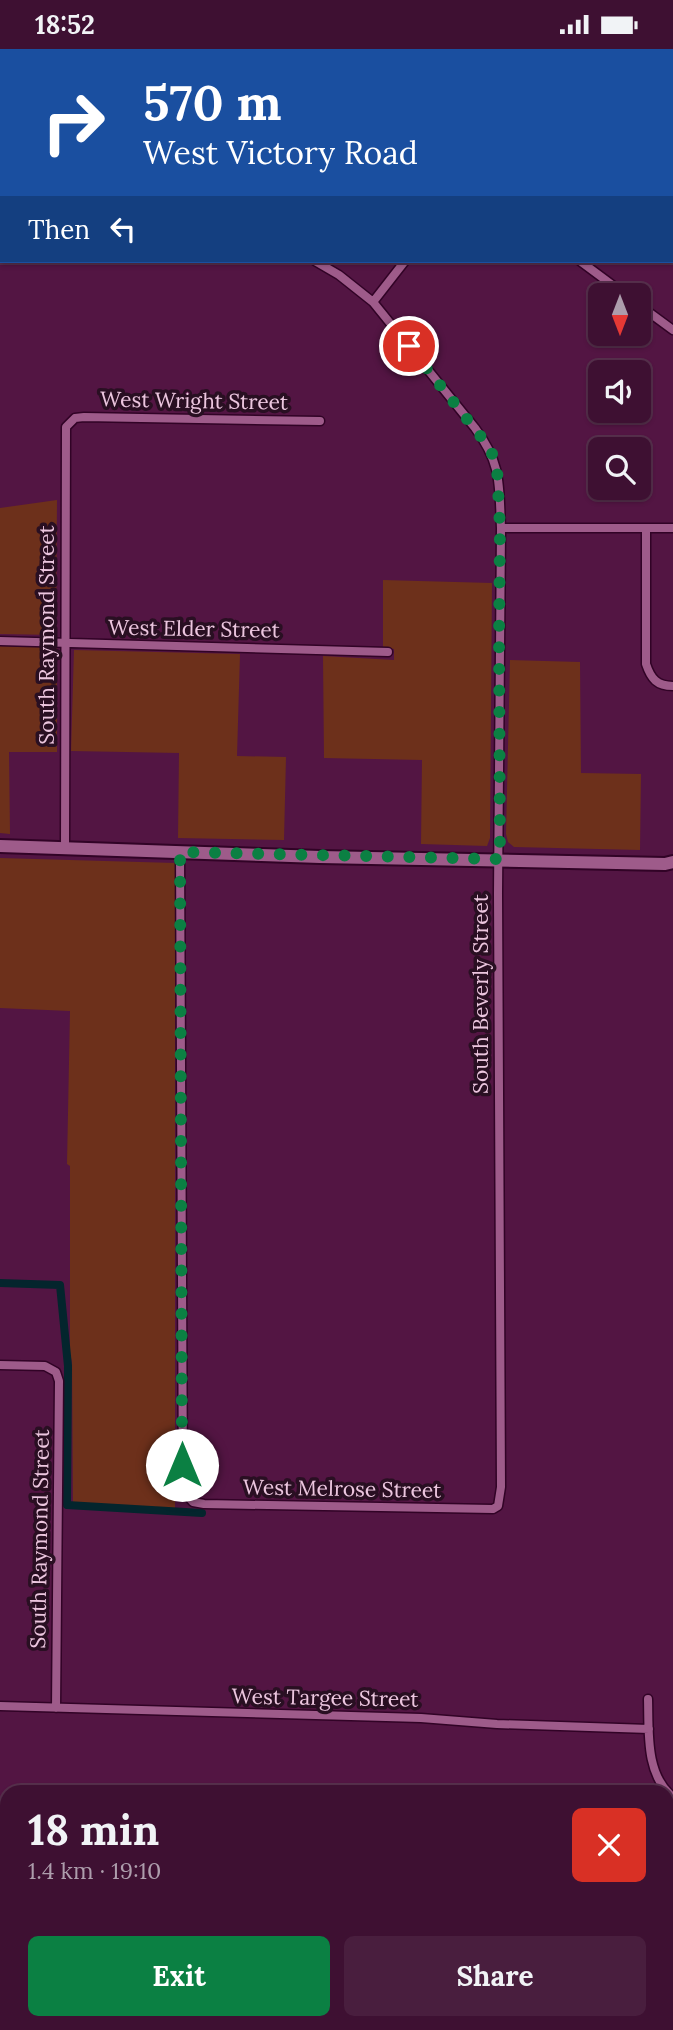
<!DOCTYPE html>
<html lang="en">
<head>
<meta charset="utf-8">
<style>
  body { margin:0; font-family:Lora,serif; background:#491e3e; color:#f1f3f6; height:100vh; display:flex; flex-direction:column; font-size:26px; white-space:nowrap }
  * { box-sizing:border-box; margin:0 }
  p { font-size:23px; color:#ad9dac }
  .icon { flex:none; width:38px; height:38px; fill:none; stroke:currentColor; stroke-width:2; stroke-linecap:round; stroke-linejoin:round }
  .map { position:relative; flex:1; overflow:hidden }
  .side { position:absolute; left:0px; top:1736px; width:674px; height:245px; display:flex; flex-direction:column; background:#3e1032; border-radius:21px 21px 0 0; box-shadow:0 2px 5px #0004,0 0 0 2px #57304d }
  .side>* { flex:none }
  .top-card { position:absolute; left:0px; top:0px; width:674px; height:214px; box-shadow:0 2px 5px #0004,0 0 0 2px #57304d; background:#1a4fa0; color:#fff; overflow:hidden }
  .needle { width:46px; rotate:180deg }
  .tools { position:absolute; left:588px; top:234px; display:grid; gap:14px }
  .tools a { display:grid; place-items:center; width:63px; height:63px; border-radius:10px; background:#3e1032; box-shadow:0 2px 5px #0004,0 0 0 2px #57304d; font-size:35px }
  .pin { position:absolute; display:grid; place-items:center; width:60px; height:60px; color:#fff; margin:-30px; border:4px solid #fff; border-radius:50%; box-shadow:0 2px 7px #0007 }
  .me { position:absolute; width:77px; margin:-38px; rotate:0deg; stroke-linejoin:round; filter:drop-shadow(0 0 5px #0008) }
  .turn { display:flex; align-items:center; gap:24px; height:147px; padding:0 28px; font-size:32px }
  .turn .icon { width:91px; height:91px; stroke-width:2.5 }
  .turn b { display:block; font-size:49px; line-height:60px }
  .then { display:flex; align-items:center; height:66px; padding:0 28px; background:#0003; gap:14px; font-size:26px }
  .round { display:grid; place-items:center; flex:none; width:74px; height:74px; border-radius:10px; background:#491e3e }
  .headline { display:flex; align-items:center; justify-content:space-between; height:119px; padding:0 28px }
  h1 { font-size:42px; font-weight:700; line-height:52px }
  .cta { display:flex; gap:14px; margin-top:auto; padding:14px 28px }
  .cta a { flex:1; height:80px; border-radius:10px; background:#0b8043; color:#fff; font-size:28px; font-weight:700; line-height:80px; text-align:center }
  .cta a+a { background:#491e3e; color:#f1f3f6 }
  .status { display:flex; justify-content:space-between; align-items:center; height:49px; padding:0 35px; background:#3e1032; direction:ltr }
  .status svg { height:19px; fill:currentColor }
  .map>svg:first-child { display:block }
  .green { fill:#6d301b }
  .lines { fill:none; stroke-linecap:round; stroke-linejoin:round }
  .canal { stroke:#04252d; stroke-width:8 }
  .minor-casing { stroke:#310326; stroke-width:11 }
  .secondary-casing { stroke:#310326; stroke-width:16 }
  .motorway-casing { stroke:#310326; stroke-width:18 }
  .minor { stroke:#9e5b8a; stroke-width:8 }
  .secondary { stroke:#9e5b8a; stroke-width:12 }
  .motorway { stroke:#d878bb; stroke-width:14 }
  .route { stroke:#0b8043; stroke-width:12; stroke-dasharray:0 21.6 }
  .labels { text-anchor:middle; stroke-width:7; stroke-linejoin:round; paint-order:stroke }
  .street-label { font-size:21px; fill:#ecc6df; stroke:#290f22 }
</style>
</head>
<body>
<div class="status"><b>18:52</b><svg viewBox="0 0 49 12"><path d="M0 12V9h3v3zM5 12V6h3v6zM10 12V3h3v9zM15 12V0h3v12zM26 1h20v11H26zM47 4h2v5h-2z"/></svg></div>
<div class="map">
<svg width="673" height="1981" viewBox="0 0 673 1981">
  <rect width="100%" height="100%" fill="#531543"/>
  <path class="green" d="M57,451L56,586L0,585V459Z
    M383,531L492,534L490,789L487,797L421,795L422,711L324,709L323,607L394,611V600L383,599Z
    M0,597L57,598V703H9L10,785L0,784Z
    M74,601L240,605L237,707L286,708L284,791L178,789L179,704L71,702Z
    M510,611L580,613L581,724L641,725L640,801L514,798L508,793L506,785Z
    M0,809L175,814V1462L73,1460L72,1314L70,1304V1117L67,1115L70,962L0,959Z"/>
  <g class="lines">
    <path class="canal" d="M0,1234L60,1236L68,1317L67,1456L202,1464"/>
    <g class="minor-casing">
      <path id="minor" d="M147,0V2
        M305,0L307,2
        M672,98L673,99
        M580,212L627,247
        M373,253L405,212
        M639,256L673,281
        M501,479H673
        M646,479V615C651,630 657,637 673,637
        M0,592L388,603
        M65,799L66,378L75,369L84,368L320,372
        M180,803L183,1442L193,1453L204,1455L493,1460L498,1457L501,1438L498,845L501,479C499,436 502,415 475,379L373,253L339,226L315,212
        M0,1316L45,1317L56,1323L59,1332L56,1659
        M648,1650C649,1682 645,1726 673,1748
        M0,1657L421,1669L497,1675L649,1680"/>
    </g>
    <g class="secondary-casing">
      <path id="secondary" d="M0,797L320,808L665,815L673,813"/>
    </g>
    <g class="motorway-casing">
      <path id="motorway" d="M0,1880L7,1884
        M0,1918L7,1923
        M84,1974L95,1981
        M139,1974L149,1981"/>
    </g>
    <use href="#minor" class="minor"/>
    <use href="#secondary" class="secondary"/>
    <use href="#motorway" class="motorway"/>
  </g>
  <g class="lines">
    <path class="route" d="M182,1416L180,803L500,810L499,590L500,479L497,419L490,399L409,297"/>
  </g>
  <g class="labels">
    <g class="street-label">
      <text transform="translate(194 352) rotate(1)" y="7">West Wright Street</text>
      <text transform="translate(194 580) rotate(1)" y="7">West Elder Street</text>
      <text transform="translate(47 586) rotate(-90)" y="7">South Raymond Street</text>
      <text transform="translate(481 945) rotate(-90)" y="7">South Beverly Street</text>
      <text transform="translate(342 1440) rotate(1)" y="7">West Melrose Street</text>
      <text transform="translate(40 1490) rotate(-89)" y="7">South Raymond Street</text>
      <text transform="translate(325 1649) rotate(1)" y="7">West Targee Street</text>
    </g>
  </g>
</svg>
<div class="tools">
<a><svg class="needle" viewBox="-14 -14 28 28"><path d="M0-13l5 13h-10z" fill="#e53935"/><path d="M0 13l5-13h-10z" fill="#ad9dac"/></svg></a>
<a><svg class="icon" aria-label="sound" viewBox="0 0 24 24"><path d="M4 9h4l5-4v14l-5-4H4zM17 9q2 3 0 6"/></svg></a>
<a><svg class="icon" aria-label="search" viewBox="0 0 24 24"><circle cx="10" cy="10" r="6"/><path d="M15 15l6 6"/></svg></a>
</div>
<div class="pin" style="left:409px;top:297px;background:#d93025"><svg class="icon" aria-label="arrive" viewBox="0 0 24 24"><path d="M6 21V4h12l-3 4 3 4H6"/></svg></div>
<svg class="me" style="left:182px;top:1416px" viewBox="-20 -20 40 40"><circle r="19" fill="#fff"/><path d="M0-13L10 11 0 6-10 11z" fill="#0b8043"/></svg>
<div class="top-card">
<div class="turn"><svg class="icon" aria-label="right" viewBox="0 0 24 24"><path d="M7 20v-9h11M14 6l5 5-5 5"/></svg><div><b>570 m</b>West Victory Road</div></div>
<div class="then">Then<svg class="icon" aria-label="left" viewBox="0 0 24 24"><path d="M17 20v-9H6M10 6l-5 5 5 5"/></svg></div>
</div>
<section class="side">
<div class="headline"><div><h1>18 min</h1><p>1.4 km · 19:10</p></div><a class="round" style="background:#d93025;color:#fff"><svg class="icon" aria-label="close" viewBox="0 0 24 24"><path d="M6 6l12 12M18 6L6 18"/></svg></a></div>
<div class="cta"><a>Exit</a><a>Share</a></div>
</section>
</div>
</body>
</html>
